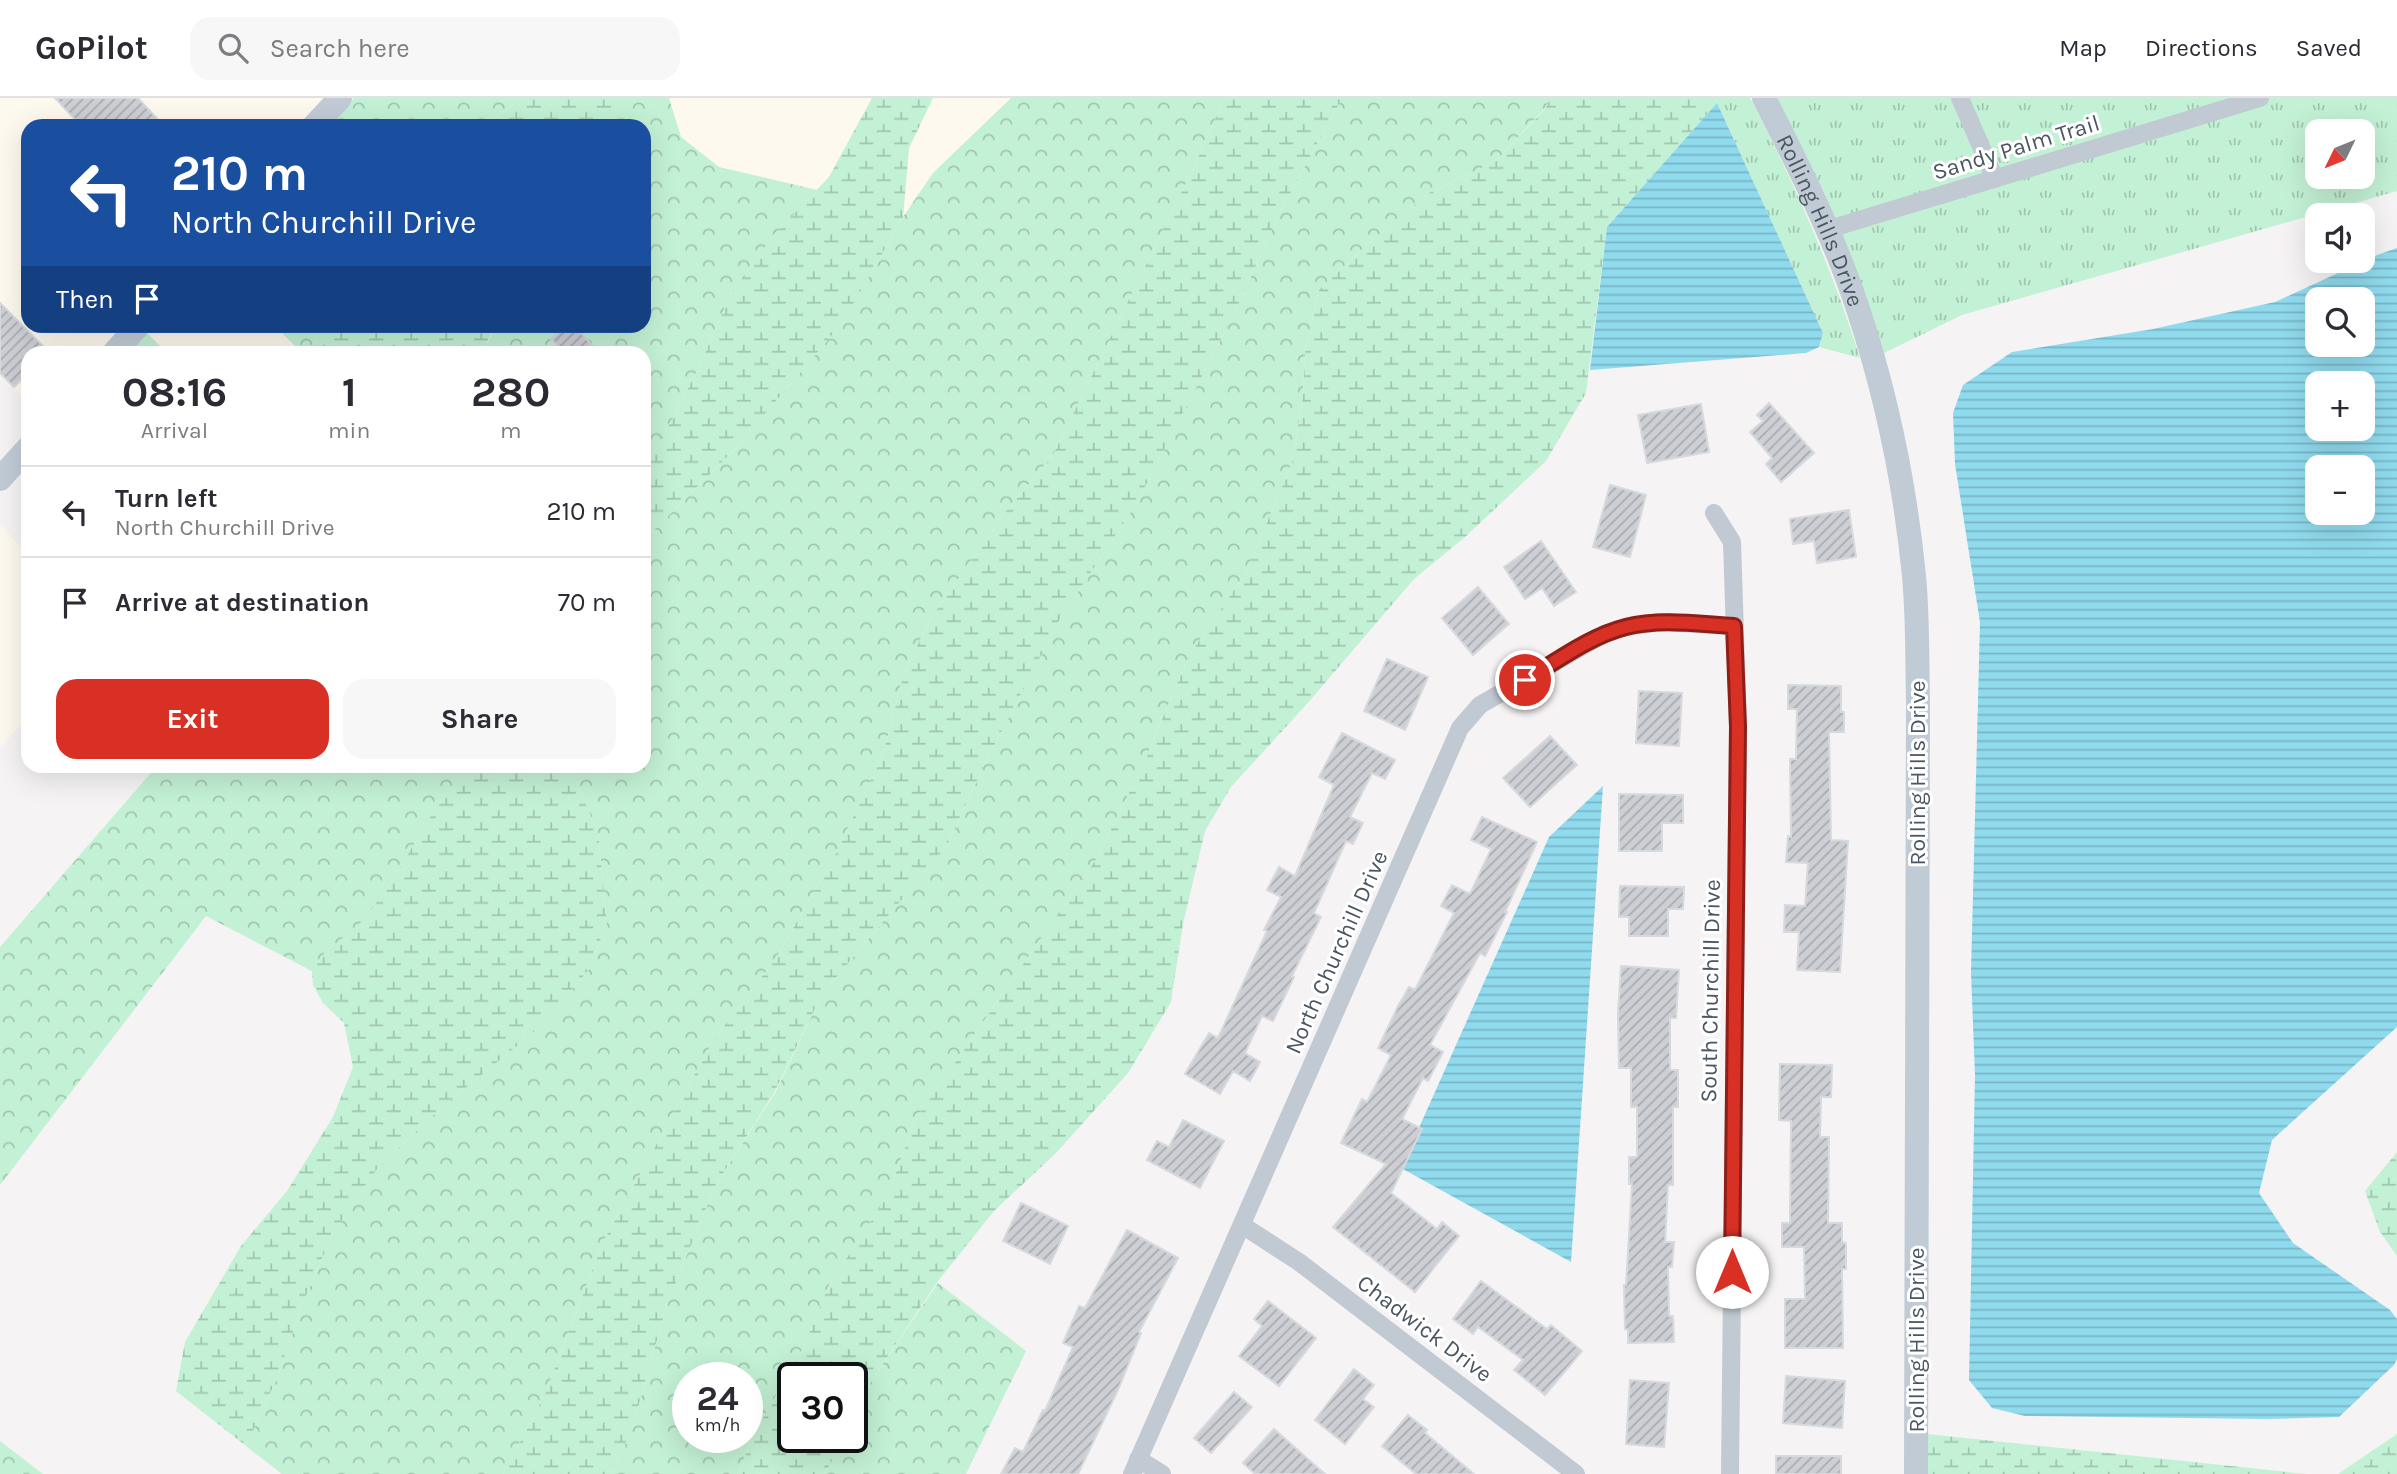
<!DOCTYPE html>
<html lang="en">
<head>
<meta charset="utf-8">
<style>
  body { margin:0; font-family:Karla,sans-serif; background:#f7f7f7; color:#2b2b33; height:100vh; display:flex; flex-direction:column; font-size:26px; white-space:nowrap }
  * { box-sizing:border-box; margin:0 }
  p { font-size:23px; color:#7c7c81 }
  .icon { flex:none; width:38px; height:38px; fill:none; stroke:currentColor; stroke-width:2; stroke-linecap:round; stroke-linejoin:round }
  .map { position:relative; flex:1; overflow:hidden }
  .side { position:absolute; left:21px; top:248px; width:630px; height:427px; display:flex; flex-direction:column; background:#fff; border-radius:21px; box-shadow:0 7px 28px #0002 }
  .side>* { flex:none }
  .hud { position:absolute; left:21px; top:21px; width:630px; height:214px; border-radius:21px; box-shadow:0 7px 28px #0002; background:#1a4fa0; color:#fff; overflow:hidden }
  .needle { width:46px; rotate:227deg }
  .fabs { position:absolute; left:2305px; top:21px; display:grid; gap:14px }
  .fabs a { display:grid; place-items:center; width:70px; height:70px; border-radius:14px; background:#fff; box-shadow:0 7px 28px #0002; font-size:35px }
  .speed { position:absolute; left:672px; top:1264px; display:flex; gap:14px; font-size:35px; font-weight:700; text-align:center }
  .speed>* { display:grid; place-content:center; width:91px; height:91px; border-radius:50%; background:#fff; box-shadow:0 7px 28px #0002; line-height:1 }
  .speed small { font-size:18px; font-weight:400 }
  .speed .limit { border:4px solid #111; border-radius:10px; background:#fff; color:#111 }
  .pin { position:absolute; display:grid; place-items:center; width:60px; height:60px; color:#fff; margin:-30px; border:4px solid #fff; border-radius:50%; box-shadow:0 2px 7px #0007 }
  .me { position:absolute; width:77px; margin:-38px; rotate:0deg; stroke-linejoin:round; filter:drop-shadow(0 0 5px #0008) }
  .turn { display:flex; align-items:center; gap:24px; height:147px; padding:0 35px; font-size:32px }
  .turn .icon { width:91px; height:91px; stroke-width:2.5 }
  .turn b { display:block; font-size:49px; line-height:60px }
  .then { display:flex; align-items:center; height:66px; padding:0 35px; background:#0003; gap:14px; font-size:26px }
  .eta { display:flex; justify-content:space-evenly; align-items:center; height:119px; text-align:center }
  .eta b { font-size:42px; font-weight:700; line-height:49px }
  .button { display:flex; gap:14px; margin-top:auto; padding:14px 35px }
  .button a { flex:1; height:80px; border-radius:21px; background:#d93025; color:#fff; font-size:28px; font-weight:700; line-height:80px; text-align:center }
  .button a+a { background:#f7f7f7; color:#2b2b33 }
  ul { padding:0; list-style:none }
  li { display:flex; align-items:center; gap:21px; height:91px; padding:0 35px; border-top:2px solid #e1e1e2 }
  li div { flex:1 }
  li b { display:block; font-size:26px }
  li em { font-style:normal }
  header { display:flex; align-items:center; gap:42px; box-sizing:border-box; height:98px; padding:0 35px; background:#fff; border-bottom:2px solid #e1e1e2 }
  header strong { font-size:33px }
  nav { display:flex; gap:38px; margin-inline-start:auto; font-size:24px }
  .search { width:490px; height:63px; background:#f7f7f7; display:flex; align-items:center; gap:18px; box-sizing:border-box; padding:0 24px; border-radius:21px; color:#7c7c81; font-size:26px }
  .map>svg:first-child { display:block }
  .commercial { fill:#fdf9ef }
  .grass { fill:url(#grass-tufts); fill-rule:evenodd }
  .forest { fill:url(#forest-crowns); fill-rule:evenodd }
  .wetland { fill:url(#wetland-marsh) }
  .water { fill:url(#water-rules); fill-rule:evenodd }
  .building { fill:url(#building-hatch); stroke:#d7d9de; stroke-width:2 }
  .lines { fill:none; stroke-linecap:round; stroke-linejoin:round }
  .street { stroke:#c1cad2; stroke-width:18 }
  .secondary { stroke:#c1cbd6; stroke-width:24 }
  .route-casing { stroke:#8d1f18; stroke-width:18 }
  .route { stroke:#d93025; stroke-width:12 }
  .labels { text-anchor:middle; stroke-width:6; stroke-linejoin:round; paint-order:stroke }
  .street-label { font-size:23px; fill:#4a5661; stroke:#fff }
</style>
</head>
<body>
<header>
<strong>GoPilot</strong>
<div class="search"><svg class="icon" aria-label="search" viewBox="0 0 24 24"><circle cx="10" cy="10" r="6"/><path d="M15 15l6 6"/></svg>Search here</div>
<nav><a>Map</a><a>Directions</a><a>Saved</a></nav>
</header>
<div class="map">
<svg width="2397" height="1376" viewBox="0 0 2397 1376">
  <defs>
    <pattern id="grass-tufts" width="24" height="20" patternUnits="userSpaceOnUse" patternTransform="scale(1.75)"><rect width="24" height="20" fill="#c3f1d5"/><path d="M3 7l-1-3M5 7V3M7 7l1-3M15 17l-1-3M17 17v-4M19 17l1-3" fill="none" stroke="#a0c6b0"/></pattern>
    <pattern id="forest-crowns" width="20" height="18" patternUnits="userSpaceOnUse" patternTransform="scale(1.75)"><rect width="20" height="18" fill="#c3f1d5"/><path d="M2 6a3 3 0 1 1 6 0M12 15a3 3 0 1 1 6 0" fill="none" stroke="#a0c6b0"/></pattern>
    <pattern id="wetland-marsh" width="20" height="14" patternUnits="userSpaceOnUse" patternTransform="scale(1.75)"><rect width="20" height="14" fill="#c3f1d5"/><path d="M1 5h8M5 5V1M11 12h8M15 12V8" fill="none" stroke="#a0c6b0"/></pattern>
    <pattern id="water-rules" width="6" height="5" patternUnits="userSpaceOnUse" patternTransform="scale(1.75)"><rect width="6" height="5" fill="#90daee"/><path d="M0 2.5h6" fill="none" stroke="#78b4c4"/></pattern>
    <pattern id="building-hatch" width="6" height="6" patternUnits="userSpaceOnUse" patternTransform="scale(1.75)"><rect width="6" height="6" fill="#cdcfd5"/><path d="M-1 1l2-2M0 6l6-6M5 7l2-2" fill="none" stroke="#a8abb0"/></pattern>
  </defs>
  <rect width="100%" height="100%" fill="#f5f3f3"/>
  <path class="commercial" d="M0,0H325L299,28H28V228H123L99,255L28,256V304L0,277Z
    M669,0H872L829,79L817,92L719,69L681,39Z
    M933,0H1011L933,75L903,119L909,50Z
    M152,228H275L302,255H167L146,234Z
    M0,427L28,456V620L0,649Z"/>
  <path class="grass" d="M1718,0H1750C1794,84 1832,170 1860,260L1819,249L1823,235L1717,5Z
    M1777,0H2397V93L1962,217L1884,255L1825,96ZM2317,33H2362V79H2317Z"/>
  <path class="forest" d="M354,0H521L498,18L473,28H328Z
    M627,0H669L681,39L719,69L817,92L774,137L731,195L700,267L657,350L644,366V256H482L496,228H644V28H608Z
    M1011,0H1225L1191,75L1053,357L1007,412L931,520L904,575L883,656L836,755L776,860L713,943L603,1144L545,1296L503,1376H282L246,1348L278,1278L302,1207L333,1135L379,1068L434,1016L541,928L590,870L607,824L598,735L570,669L644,668V449L654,432L736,350L843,224L903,119L933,75Z
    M1342,0H1551L1545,10L1496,63L1429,95L1371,143L1319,192L1305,255L1303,299L1292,364L1247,473L1188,559L1147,658L1097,760L915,1022L888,1097L828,1189L804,1248L751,1341L739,1376H611L632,1331L667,1206L715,1088L775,995L822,896L946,749L986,663L1060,521L1136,406L1233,218L1281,112ZM688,1279H747V1339H688Z
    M275,228H318L315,255H302Z
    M146,234L167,255L127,256Z
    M156,669H469L435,711L385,794L357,830L327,852L312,873L206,818L0,1087V849Z
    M938,1185L1026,1253L966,1376H825L844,1339H852V1321L872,1282Z
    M0,1343L43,1376H0Z"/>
  <path class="wetland" d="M521,0H627L608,28H473L498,18Z
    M872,0H933L909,50L903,119L843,224L736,350L654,432L644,449V366L657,350L700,267L731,195L774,137L829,79Z
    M1225,0H1342L1281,112L1233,218L1136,406L1060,521L986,663L946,749L822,896L774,995L715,1088L667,1206L632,1331L611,1376H503L545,1296L603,1144L713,943L776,860L836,755L883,656L904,575L931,520L1007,412L1053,357L1191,75Z
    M1551,0H1718L1717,5L1607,129L1586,295L1546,363L1465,439L1414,481L1306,607L1231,689L1205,733L1183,826L1171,904L1128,975L1056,1055L994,1113L938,1183L872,1282L852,1321V1279H793V1339H844L825,1376H739L751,1341L804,1248L828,1189L888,1097L915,1022L1097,760L1147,658L1188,559L1247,473L1292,364L1303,299L1305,255L1319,192L1371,143L1429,95L1496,63L1545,11Z
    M318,228H495L482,255H315Z
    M469,668L570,669L598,735L607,824L590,870L541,928L434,1016L379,1068L333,1135L302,1207L278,1278L246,1348L176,1293L185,1244L241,1148L287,1093L333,1019L353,969L344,925L323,905L313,887L312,873L327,852L357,829L385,794L435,711Z
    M2397,1054V1158L2380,1134L2365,1093Z
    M1927,1336L2306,1376H1927Z
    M2397,1336V1376H2338Z"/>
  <path class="water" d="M1717,5L1823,235L1819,249L1806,255L1590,272L1607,129Z
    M2397,150V929L2272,1042L2259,1095L2293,1145L2390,1212L2397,1221V1261L2394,1267L2339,1319L2266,1321L2025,1318L1992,1310L1969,1282L1975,977L1971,874L1980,524L1955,366L1953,315L1963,287L2012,254L2153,231L2275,204L2377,157ZM2317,201H2362V247H2317ZM2317,285H2362V331H2317ZM2317,369H2362V415H2317Z
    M1603,688L1571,1164L1401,1070L1549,739Z"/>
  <path class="building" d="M55,0H138L164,28H81Z
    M0,205L51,256H28V275L14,289L0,275Z
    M566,228H575L600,256H564L551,241Z
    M1769,305L1814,355L1781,384L1766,366L1772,360L1750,334L1763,323L1757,317Z
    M1701,306L1709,354L1647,365L1638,317Z
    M1610,387L1646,397L1630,459L1593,449Z
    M1849,412L1856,459L1817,465L1814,443L1793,446L1790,421Z
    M1541,443L1576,494L1554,508L1542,490L1525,501L1504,469Z
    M1478,489L1509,526L1473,557L1442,520Z
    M1387,561L1428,579L1405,632L1364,613Z
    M1788,587L1841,588V614H1844V634H1829L1831,742L1848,743L1840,874L1797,872L1799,834H1784L1785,807L1805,808L1808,765L1786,764L1788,738L1791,739L1790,661H1796L1797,611H1788Z
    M1639,593L1682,595L1679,648L1636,645Z
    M1342,635L1395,662L1385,681L1372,675L1350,719L1363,725L1353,746L1346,743L1314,815L1321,819L1292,878L1294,879L1273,923L1262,918L1245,955L1260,964L1250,983L1233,973L1220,996L1185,976L1209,935L1218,940L1267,833L1264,832L1281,799L1267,792L1279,769L1295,778L1334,687L1319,679Z
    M1550,638L1577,667L1530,709L1503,680Z
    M1619,696L1683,697V725H1662V753H1619Z
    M1482,719L1537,744L1505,814H1507L1485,858L1480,855L1430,947L1443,954L1428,983L1423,980L1402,1021L1422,1031L1391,1095L1437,1131L1442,1124L1459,1138L1415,1194L1333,1129L1386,1066L1341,1045L1362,1001L1367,1004L1391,957L1378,950L1398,908L1409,889L1415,892L1454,815L1441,808L1452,787L1470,796L1491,751L1471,742Z
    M1620,788L1684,789L1683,811H1668V838H1629V819H1619Z
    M1621,868L1679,872L1676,920H1670V972H1678V1009H1673V1087H1668L1665,1144H1674L1672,1169H1668L1669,1218H1673L1674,1244L1628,1245V1232L1625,1231L1624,1187H1626L1632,1086H1629V1059H1637V1009H1631V970H1619L1618,916Z
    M1780,966L1832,967L1831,999H1821L1820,1039H1829L1828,1125H1842V1144L1846,1145V1171H1842L1843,1250H1785V1201H1805L1804,1149H1782V1125H1790L1791,1023L1779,1022Z
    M1183,1022L1224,1043L1200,1090L1147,1062L1157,1043L1169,1049Z
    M1021,1105L1068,1128L1050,1166L1003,1143Z
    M1127,1132L1178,1160L1139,1234L1141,1235L1118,1292L1078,1376H1001L1015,1350L1023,1354L1043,1312L1045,1313L1073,1249L1063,1245L1079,1208L1085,1210Z
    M1481,1183L1547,1231L1551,1227L1582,1253L1545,1297L1514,1272L1523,1262L1478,1229L1473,1236L1453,1221Z
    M1268,1203L1316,1240L1279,1288L1239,1258L1262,1228L1254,1221Z
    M1354,1271L1374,1287L1363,1301L1374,1309L1345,1346L1315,1322Z
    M1786,1278L1845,1283L1842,1330L1783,1325Z
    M1630,1282L1669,1285L1664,1349L1626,1346Z
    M1234,1294L1252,1309L1211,1355L1194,1340Z
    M1408,1317L1427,1332L1425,1335L1474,1376H1416L1382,1348Z
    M1274,1331L1325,1376H1255L1243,1365Z
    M1776,1358H1841V1376H1776Z"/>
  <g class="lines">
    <path class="street" d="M1960,0L1995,81
      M1826,132L2260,0
      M1714,415L1732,444L1738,629L1730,1376
      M1242,1127L1299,1164L1576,1376
      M1138,1361L1162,1376
      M1132,1376L1460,630L1480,607L1604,536L1628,528L1662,524L1734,528"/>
    <g class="secondary">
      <path id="s1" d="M1764,0C1798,67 1833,136 1857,208C1886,295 1905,386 1914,478C1918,520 1917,563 1918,605L1916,1376"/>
      <path d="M314,28L340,0"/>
      <path d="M113,256L138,228"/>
      <path d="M0,381L28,350"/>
    </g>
  </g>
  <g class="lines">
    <g class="route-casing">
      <path id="route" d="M1525,582C1557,563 1590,538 1626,529C1660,520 1699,526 1734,528L1738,629L1732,1174"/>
    </g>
    <use href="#route" class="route"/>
  </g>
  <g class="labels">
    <g class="street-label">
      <text transform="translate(2016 49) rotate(-17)" y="8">Sandy Palm Trail</text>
      <text dy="8" stroke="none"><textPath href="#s1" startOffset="135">Rolling Hills Drive</textPath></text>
      <text transform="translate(1917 675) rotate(-90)" y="8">Rolling Hills Drive</text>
      <text transform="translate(1336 854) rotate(-66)" y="8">North Churchill Drive</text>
      <text transform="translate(1710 893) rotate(-89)" y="8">South Churchill Drive</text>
      <text transform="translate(1425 1230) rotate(37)" y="8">Chadwick Drive</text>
      <text transform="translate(1916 1242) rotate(-90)" y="8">Rolling Hills Drive</text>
    </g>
  </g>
</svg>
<div class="fabs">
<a><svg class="needle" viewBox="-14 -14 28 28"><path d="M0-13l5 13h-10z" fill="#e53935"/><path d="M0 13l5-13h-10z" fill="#7c7c81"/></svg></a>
<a><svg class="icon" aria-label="sound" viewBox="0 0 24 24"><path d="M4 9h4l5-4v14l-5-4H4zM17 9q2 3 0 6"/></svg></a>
<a><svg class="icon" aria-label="search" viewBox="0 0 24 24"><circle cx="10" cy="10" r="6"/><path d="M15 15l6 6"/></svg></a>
<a>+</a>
<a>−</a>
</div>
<div class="speed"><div>24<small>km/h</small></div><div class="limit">30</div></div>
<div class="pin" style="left:1525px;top:582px;background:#d93025"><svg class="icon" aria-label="arrive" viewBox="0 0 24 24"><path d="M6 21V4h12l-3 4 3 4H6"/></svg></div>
<svg class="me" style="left:1732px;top:1174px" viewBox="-20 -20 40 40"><circle r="19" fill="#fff"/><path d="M0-13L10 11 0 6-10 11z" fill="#d93025"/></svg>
<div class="hud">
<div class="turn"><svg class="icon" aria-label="left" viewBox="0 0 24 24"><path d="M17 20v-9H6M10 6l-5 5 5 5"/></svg><div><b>210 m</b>North Churchill Drive</div></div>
<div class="then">Then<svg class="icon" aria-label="arrive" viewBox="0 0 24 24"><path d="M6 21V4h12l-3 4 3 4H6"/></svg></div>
</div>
<section class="side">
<div class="eta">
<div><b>08:16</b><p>Arrival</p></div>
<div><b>1</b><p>min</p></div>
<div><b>280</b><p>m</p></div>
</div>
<ul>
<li><svg class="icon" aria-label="left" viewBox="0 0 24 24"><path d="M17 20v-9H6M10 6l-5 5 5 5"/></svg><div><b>Turn left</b><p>North Churchill Drive</p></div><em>210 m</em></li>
<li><svg class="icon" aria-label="arrive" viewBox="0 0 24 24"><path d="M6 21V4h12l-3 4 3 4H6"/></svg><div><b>Arrive at destination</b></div><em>70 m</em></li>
</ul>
<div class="button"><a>Exit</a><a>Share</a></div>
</section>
</div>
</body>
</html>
